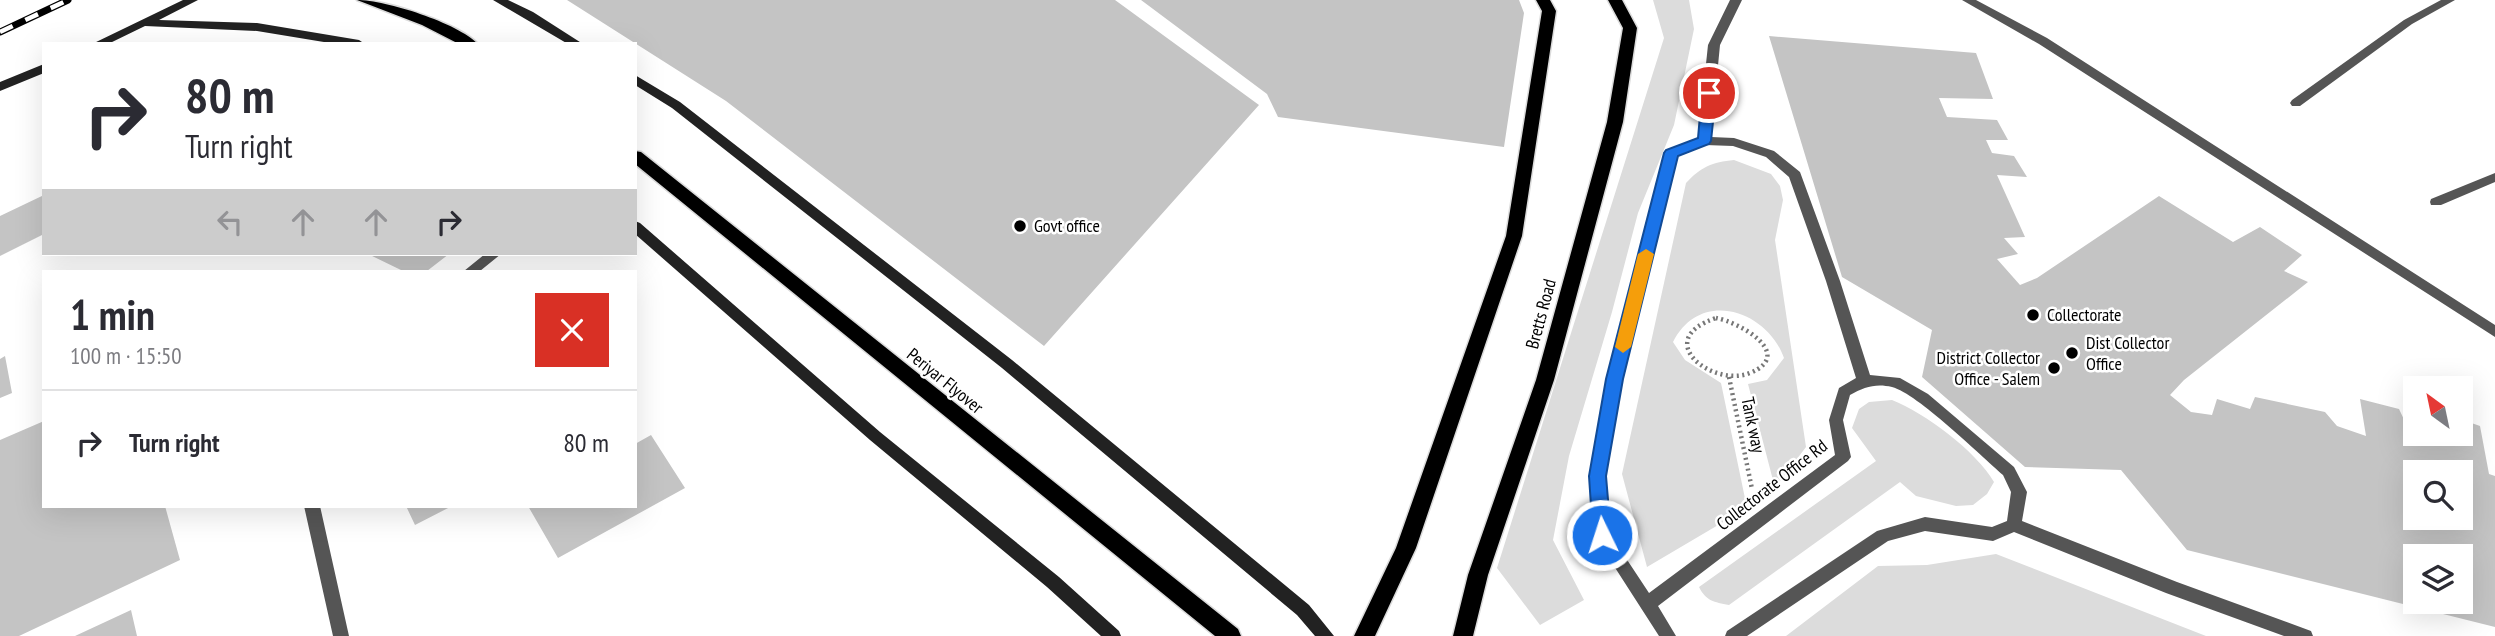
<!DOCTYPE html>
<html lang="en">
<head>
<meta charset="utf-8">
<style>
  body { margin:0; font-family:"PT Sans Narrow",sans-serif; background:#f2f2f3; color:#2b2b33; height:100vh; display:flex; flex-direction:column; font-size:26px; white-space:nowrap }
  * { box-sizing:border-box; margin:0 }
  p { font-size:23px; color:#7c7c81 }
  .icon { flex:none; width:38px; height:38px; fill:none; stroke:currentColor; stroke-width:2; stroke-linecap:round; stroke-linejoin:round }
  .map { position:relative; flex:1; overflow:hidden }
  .drawer { position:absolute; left:42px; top:270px; width:595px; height:238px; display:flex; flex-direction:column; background:#fff; border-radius:0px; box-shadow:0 7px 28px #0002 }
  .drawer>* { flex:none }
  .banner { position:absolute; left:42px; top:42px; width:595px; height:214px; border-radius:0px; box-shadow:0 7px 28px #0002; background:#fff; color:#2b2b33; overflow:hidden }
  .needle { width:46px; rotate:327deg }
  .tools { position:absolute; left:2403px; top:376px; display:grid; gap:14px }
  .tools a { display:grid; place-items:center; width:70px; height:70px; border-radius:0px; background:#fff; box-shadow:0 7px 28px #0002; font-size:35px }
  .pin { position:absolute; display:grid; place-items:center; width:60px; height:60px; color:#fff; margin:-30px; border:4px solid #fff; border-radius:50%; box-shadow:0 2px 7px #0007 }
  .me { position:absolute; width:77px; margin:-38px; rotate:356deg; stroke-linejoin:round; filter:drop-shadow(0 0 5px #0008) }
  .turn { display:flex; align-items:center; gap:24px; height:147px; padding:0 28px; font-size:32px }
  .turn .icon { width:91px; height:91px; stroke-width:2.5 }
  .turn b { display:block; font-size:49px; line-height:60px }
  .lanes { display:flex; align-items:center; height:66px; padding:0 28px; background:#0003; justify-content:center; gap:35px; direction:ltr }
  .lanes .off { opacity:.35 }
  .round { display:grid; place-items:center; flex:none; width:74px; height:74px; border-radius:0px; background:#f2f2f3 }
  .head { display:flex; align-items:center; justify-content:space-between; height:119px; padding:0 28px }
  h1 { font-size:42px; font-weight:700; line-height:52px }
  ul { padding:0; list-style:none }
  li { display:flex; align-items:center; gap:21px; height:105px; padding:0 28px; border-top:2px solid #e1e1e2 }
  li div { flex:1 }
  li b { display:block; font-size:26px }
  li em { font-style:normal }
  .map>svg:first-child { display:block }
  .green { fill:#dcdcdc }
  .building { fill:#c4c4c4; fill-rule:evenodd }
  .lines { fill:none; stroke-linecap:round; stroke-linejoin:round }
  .primary-casing { stroke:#dbdbdb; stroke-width:3 }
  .path { stroke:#777; stroke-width:4.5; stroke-dasharray:2 3.5; stroke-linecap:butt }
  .street { fill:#555; fill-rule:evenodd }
  .secondary { fill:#222; fill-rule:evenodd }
  .primary { fill:#000; fill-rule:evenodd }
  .rail-casing { stroke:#000; stroke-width:7 }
  .rail { stroke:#fff; stroke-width:4.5; stroke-dasharray:14; stroke-linecap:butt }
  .route { fill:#1a73e8; stroke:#114b97; stroke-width:2 }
  .slow { fill:#f59e0b }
  .poi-dot { fill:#000; stroke:#fff; stroke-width:2.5 }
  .labels { text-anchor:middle; stroke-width:5; stroke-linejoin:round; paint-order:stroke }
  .poi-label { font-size:18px; fill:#000; stroke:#fff; text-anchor:start }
  .street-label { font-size:18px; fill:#000; stroke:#fff }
</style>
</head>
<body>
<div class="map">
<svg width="2495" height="636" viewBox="0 0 2495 636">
  <rect width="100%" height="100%" fill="#fff"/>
  <path class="green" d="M1653,0H1689L1694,29L1674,125L1638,213L1612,312L1569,456L1553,540L1584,600L1540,625L1497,568L1664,38Z
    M1734,160L1771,174L1780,186L1783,200L1775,240L1806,447L1775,488L1748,384L1767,380L1784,358C1767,310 1700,288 1673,342L1685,360L1721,383L1747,508L1647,567L1622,474L1686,183C1701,167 1712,162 1734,160Z
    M1892,400C1925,413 1976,451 1994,482L1987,494L1973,505L1956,506L1916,496L1900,482L1729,605C1714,602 1706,601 1699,587L1876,461L1852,428L1859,409L1869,402Z
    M1996,554L2206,636H1786L1878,566L1927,565Z"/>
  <path class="building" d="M567,0H1115L1259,105L1044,346L726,101Z
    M1141,0H1519L1524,13L1504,147L1278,117L1267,94Z
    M1769,36L1976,53L1993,99L1939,98L1947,117L1997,120L2008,140H1986L1992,153L2014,156L2027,177L1997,175L2025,237L2004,238L2018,254L1997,259L2020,285L2037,278L2159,196L2233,242L2260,227L2302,255L2284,271L2308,282L2184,380L2170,395L2191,412L2212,415L2217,399L2250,409L2255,397L2325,412L2337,426L2366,436L2360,399L2399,409L2409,430L2415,431V434L2439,436V434H2460V419L2480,426L2489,474L2495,476V627L2187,550L2121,470L2025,467L1922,377L1932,330L1842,277ZM2415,472H2460V518H2415ZM2415,556H2460V602H2415Z
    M44,195V234L0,256V216Z
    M368,254H449L427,271H403Z
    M5,356L12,393L0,398V359Z
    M44,421V506H165L180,560L19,636H0V440Z
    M651,435L685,488L558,558L528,506H635V444Z
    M406,506H452L415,525Z
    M131,610L137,636H75Z"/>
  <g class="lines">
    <g class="primary-casing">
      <path id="primary" d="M357,0C386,0 458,23 478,44H459L422,25Z
        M1536,0H1550L1556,11L1522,236L1416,548L1375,636H1354L1396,548L1506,236L1542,11Z
        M1608,0H1622L1637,28L1623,122L1554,380L1488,575L1473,636H1453L1468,575L1536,380L1607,122L1623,28Z
        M635,151L641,152L1238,629L1241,636H1215L635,164Z"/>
    </g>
    <path class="path" d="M1716,318C1739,322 1796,354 1750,373C1713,388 1650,340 1716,318Z
      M1729,377L1752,489"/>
    <path class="street" d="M1730,0H1742L1720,45L1711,137L1734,138L1774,151L1800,172L1840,281L1870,375L1900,378L1928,394L2014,467L2027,492L2022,521L2177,582L2311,631L2313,636H2284L2166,593L2014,532L1993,541L1925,531L1888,541L1747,636H1725L1727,631L1877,531L1925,517L1992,527L2007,521L2011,492L2003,475C1980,455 1918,394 1892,387C1876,383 1864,387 1850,395L1843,420L1851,457L1848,461L1658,606L1676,636H1659L1594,535L1589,476L1608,379L1665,153L1667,150L1698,139L1708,45ZM1705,145L1733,146L1766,157L1789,177L1826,281L1856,378L1839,388L1829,420L1835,455L1649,593L1610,534L1605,476L1622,379L1677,156Z
      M1962,0H1976L2047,38L2495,325V337L2039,44Z
      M2441,0H2455L2412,24L2300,106H2292L2290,103L2292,100L2404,20Z
      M2495,173V182L2441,205H2431L2430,202L2431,199Z
      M485,254H501L480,271H464Z
      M304,506H320L349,636H333Z"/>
    <path class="secondary" d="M183,0H198L159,20L257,23L359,40L365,44H336L257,31L145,26L108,44H92Z
      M493,0H508L533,12L583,44H568Z
      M44,64V73L0,91V82Z
      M635,75L680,102L1012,360L1309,605L1334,636H1315L1297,615L1002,368L672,108L635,85Z
      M635,221L640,223L880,432L1059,577L1119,631L1121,636H1101L1047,587L870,440L635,234Z"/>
    <use href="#primary" class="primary"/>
    <g class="rail-casing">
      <path id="rail" d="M0,32L68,0"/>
    </g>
    <use href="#rail" class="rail"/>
  </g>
  <path class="route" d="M1709,88L1716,93L1711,141L1709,144L1678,156L1623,379L1606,476L1611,535L1608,541L1602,543L1596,541L1593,535L1589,476L1606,379L1664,153L1666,150L1698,138L1702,93Z"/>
  <path class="slow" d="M1646,249L1654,254L1631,347L1623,353L1615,347L1638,254Z"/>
  <g class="poi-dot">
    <circle cx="1020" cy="226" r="7"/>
    <circle cx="2033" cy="315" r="7"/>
    <circle cx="2072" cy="353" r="7"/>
    <circle cx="2054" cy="368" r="7"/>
  </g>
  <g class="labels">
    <g class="poi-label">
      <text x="1034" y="232">Govt office</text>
      <text x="2047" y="321">Collectorate</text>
      <text x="2086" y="349">Dist Collector<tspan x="2086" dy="21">Office</tspan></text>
      <text x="2040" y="364" text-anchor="end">District Collector<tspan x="2040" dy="21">Office - Salem</tspan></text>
    </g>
    <g class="street-label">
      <text transform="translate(1541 314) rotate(-75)" y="6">Bretts Road</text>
      <text transform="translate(945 381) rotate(39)" y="6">Periyar Flyover</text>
      <text transform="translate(1753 425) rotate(78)" y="6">Tank way</text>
      <text transform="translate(1772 485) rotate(-38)" y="6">Collectorate Office Rd</text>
    </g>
  </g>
</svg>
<div class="tools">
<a><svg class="needle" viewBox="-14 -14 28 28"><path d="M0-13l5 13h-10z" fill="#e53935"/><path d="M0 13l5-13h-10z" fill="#7c7c81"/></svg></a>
<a><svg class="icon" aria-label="search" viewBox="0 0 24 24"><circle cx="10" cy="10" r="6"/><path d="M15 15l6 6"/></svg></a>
<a><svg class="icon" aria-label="layers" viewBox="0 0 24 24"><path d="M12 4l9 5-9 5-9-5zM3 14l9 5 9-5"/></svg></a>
</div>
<div class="pin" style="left:1709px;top:93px;background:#d93025"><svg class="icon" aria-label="arrive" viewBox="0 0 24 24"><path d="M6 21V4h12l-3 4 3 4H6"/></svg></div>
<svg class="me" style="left:1602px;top:535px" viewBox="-20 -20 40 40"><circle r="17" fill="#1a73e8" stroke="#fff" stroke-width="3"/><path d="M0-11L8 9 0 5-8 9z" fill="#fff"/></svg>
<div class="banner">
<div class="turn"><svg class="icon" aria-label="right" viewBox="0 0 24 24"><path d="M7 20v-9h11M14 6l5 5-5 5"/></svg><div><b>80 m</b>Turn right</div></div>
<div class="lanes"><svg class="icon off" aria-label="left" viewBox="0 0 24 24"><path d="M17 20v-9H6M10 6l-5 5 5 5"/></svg><svg class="icon off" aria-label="ahead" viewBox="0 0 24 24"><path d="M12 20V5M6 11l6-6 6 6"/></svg><svg class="icon off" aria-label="ahead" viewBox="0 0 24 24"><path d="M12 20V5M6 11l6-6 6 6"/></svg><svg class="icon" aria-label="right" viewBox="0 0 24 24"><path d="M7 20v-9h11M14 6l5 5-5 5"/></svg></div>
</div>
<section class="drawer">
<div class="head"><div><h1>1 min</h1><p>100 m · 15:50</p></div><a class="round" style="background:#d93025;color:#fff"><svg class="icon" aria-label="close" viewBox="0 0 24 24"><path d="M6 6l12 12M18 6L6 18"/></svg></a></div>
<ul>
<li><svg class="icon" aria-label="right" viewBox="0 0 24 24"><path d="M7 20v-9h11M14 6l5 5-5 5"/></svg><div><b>Turn right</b></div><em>80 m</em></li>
</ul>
</section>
</div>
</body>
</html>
